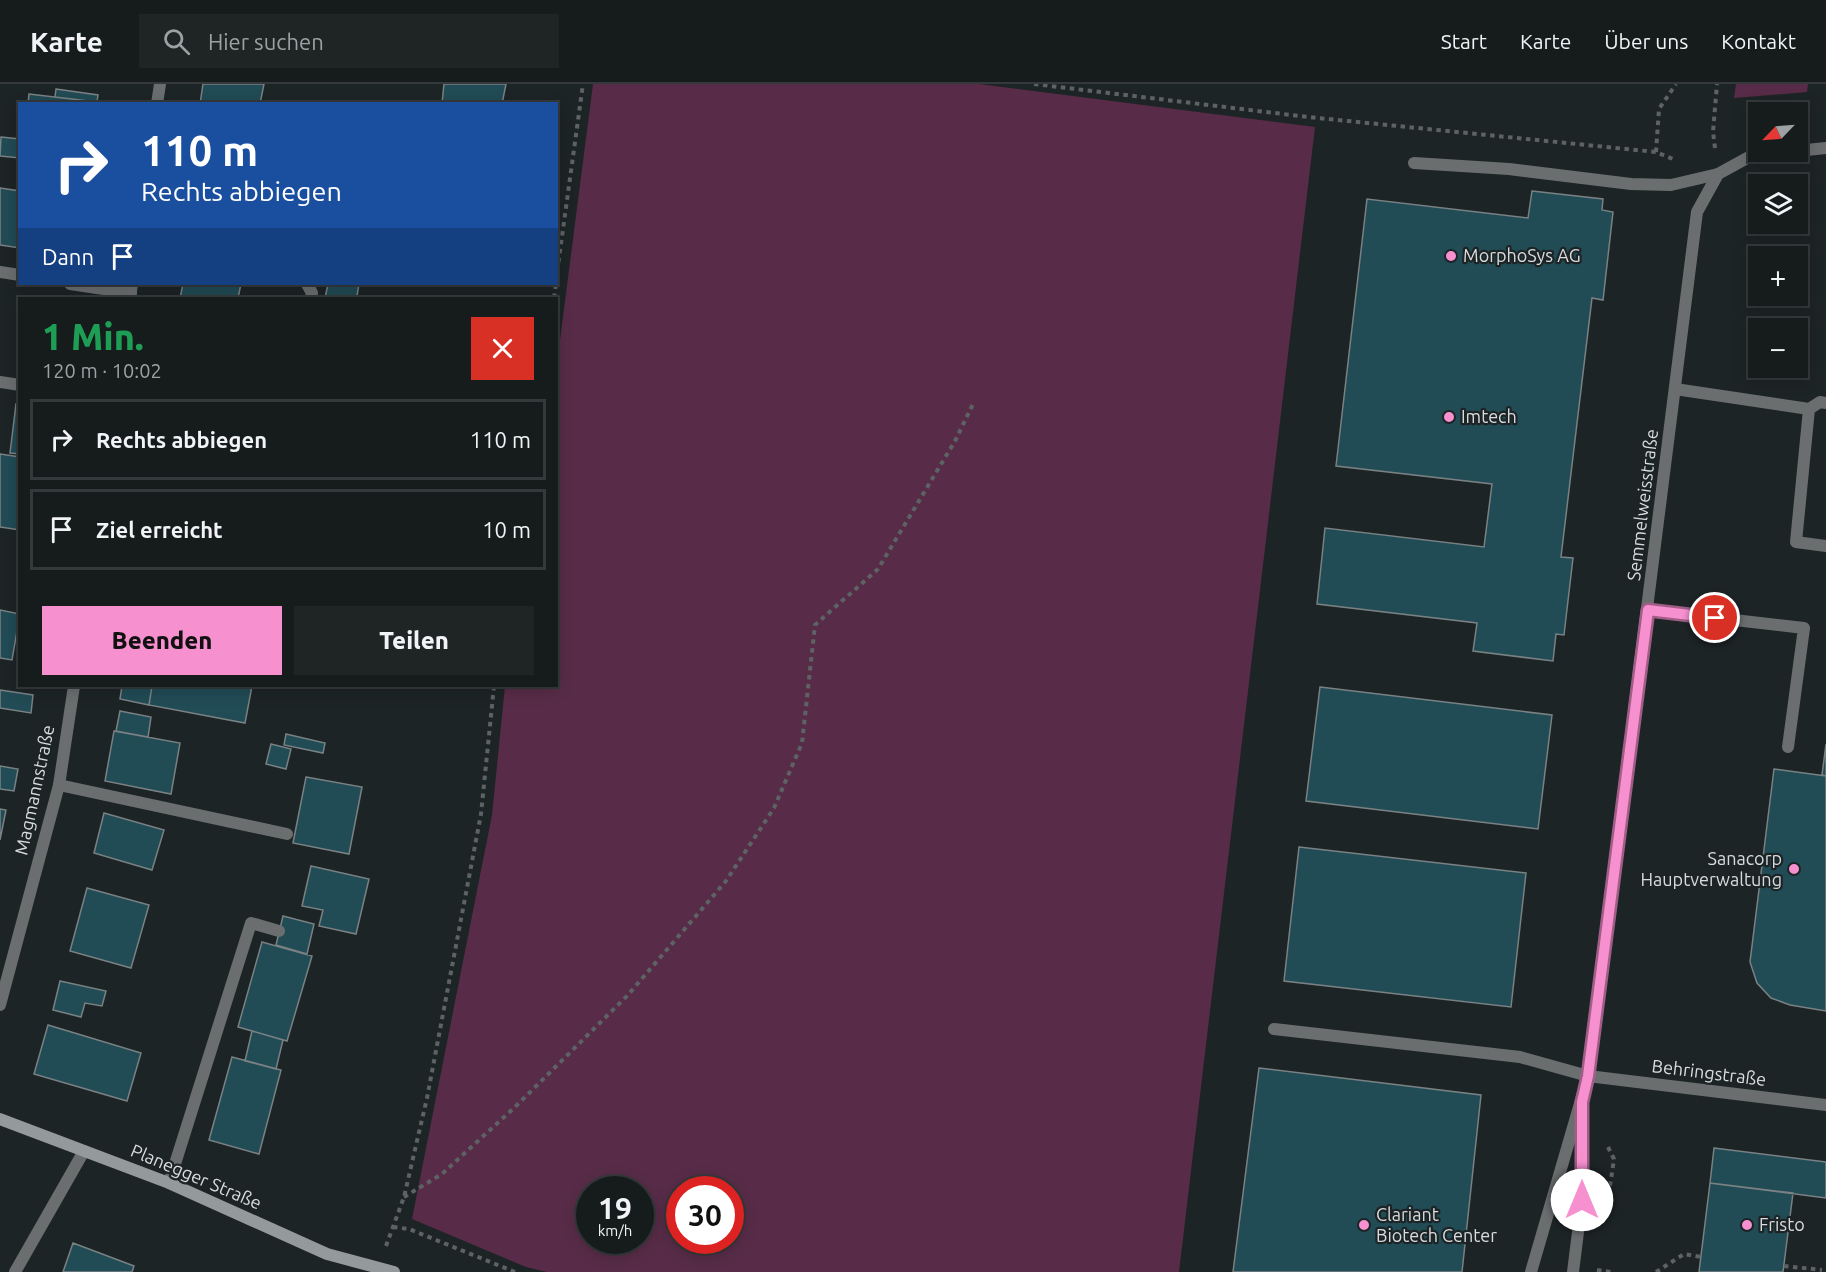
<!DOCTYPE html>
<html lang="de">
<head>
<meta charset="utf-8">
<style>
  body { margin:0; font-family:Ubuntu,sans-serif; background:#1f2425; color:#f1f3f6; height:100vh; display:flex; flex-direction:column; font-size:22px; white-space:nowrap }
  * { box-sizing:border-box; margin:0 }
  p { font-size:20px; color:#9ea1a3 }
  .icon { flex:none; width:33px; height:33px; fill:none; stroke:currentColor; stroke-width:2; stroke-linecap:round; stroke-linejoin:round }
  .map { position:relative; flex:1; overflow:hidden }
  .sheet { position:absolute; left:18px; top:213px; width:540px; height:390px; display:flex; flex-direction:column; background:#161b1c; border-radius:0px; box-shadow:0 3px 15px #0003,0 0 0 2px #35393b }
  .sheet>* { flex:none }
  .hud { position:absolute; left:18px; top:18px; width:540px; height:183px; border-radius:0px; box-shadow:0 3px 15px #0003,0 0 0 2px #35393b; background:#1a4fa0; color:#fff; overflow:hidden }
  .needle { width:39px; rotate:245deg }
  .fabs { position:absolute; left:1748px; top:18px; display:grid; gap:12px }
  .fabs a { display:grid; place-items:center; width:60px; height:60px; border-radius:0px; background:#161b1c; box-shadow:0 3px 15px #0003,0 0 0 2px #35393b; font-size:30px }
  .speed { position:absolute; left:576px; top:1092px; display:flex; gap:12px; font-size:30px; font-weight:700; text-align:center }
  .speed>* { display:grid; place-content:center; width:78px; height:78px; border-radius:50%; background:#161b1c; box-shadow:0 3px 15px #0003,0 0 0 2px #35393b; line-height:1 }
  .speed small { font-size:15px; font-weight:400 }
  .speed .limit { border:9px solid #d22; background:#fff; color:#111 }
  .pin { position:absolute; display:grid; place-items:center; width:51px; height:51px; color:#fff; margin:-26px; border:3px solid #fff; border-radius:50%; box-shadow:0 2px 6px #0007 }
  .me { position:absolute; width:66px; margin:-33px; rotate:0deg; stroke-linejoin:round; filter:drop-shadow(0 0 4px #0008) }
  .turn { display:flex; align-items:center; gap:21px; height:126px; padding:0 24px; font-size:27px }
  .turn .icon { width:78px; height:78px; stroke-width:2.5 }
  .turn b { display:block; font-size:42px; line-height:51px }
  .then { display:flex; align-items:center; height:57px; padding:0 24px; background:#0003; gap:12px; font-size:22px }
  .round { display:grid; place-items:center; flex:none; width:63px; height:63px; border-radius:0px; background:#1f2425 }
  .head { display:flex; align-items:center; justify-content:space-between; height:102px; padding:0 24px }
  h1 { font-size:36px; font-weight:800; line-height:45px; color:#1e9e55 }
  .cta { display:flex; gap:12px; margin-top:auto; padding:12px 24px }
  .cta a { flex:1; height:69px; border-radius:0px; background:#f690cf; color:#111; font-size:24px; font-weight:800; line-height:69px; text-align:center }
  .cta a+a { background:#1f2425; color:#f1f3f6 }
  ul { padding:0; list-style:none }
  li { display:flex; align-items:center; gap:18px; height:81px; margin:0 12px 9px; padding:0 12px; border:3px solid #35393b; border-radius:0px }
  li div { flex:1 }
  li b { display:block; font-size:22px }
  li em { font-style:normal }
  header { display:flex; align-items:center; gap:36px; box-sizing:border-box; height:84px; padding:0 30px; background:#161b1c; border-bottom:2px solid #35393b }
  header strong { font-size:28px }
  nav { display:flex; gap:33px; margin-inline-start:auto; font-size:21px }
  .search { width:420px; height:54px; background:#1f2425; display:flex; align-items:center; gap:15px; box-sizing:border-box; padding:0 21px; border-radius:0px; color:#9ea1a3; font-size:22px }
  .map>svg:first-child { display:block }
  .green { fill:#582c48; fill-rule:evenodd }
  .building { fill:#214b55; stroke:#798183; stroke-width:1.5 }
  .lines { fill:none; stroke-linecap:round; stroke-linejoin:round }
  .path { stroke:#5d6365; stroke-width:4; stroke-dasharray:4.5 4.5; stroke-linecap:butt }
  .lane { stroke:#6b6e6f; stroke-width:12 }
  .street { stroke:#6b6e6f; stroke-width:12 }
  .secondary { stroke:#94999b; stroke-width:12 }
  .route-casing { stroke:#a05e87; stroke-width:15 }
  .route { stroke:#f690cf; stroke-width:10 }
  .poi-dot { fill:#f690cf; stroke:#1d2426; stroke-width:2 }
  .labels { text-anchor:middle; stroke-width:4.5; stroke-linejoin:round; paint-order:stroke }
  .poi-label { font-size:18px; fill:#d8dcde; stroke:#1d2426; text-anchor:start }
  .street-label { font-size:18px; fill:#d8dcde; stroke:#1d2426 }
</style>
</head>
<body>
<header>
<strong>Karte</strong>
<div class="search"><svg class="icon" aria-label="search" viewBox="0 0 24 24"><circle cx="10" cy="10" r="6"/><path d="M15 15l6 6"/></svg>Hier suchen</div>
<nav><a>Start</a><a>Karte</a><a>Über uns</a><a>Kontakt</a></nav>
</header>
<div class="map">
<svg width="1826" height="1188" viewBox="0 0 1826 1188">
  <rect width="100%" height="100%" fill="#1d2426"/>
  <path class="green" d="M593,0H979L1315,43L1179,1188H547L526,1183L412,1135L492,731L505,602H556V287ZM590,1106H640V1156H590ZM680,1106H730V1156H680Z
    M1736,0H1808L1807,8L1734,14Z"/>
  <path class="building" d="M203,0H264L260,20H200Z
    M444,0H506L502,20L442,19Z
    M56,5L98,11L97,18L55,13Z
    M29,10L97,18H101L100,20H28Z
    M1,53L20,55V74L0,72Z
    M0,104L20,107V164L0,161Z
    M1532,107L1603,115L1602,126L1613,128L1603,216L1592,214L1561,473L1573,474L1564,551L1556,550L1553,577L1473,567L1477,539L1317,520L1325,444L1484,463L1492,400L1336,382L1367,115L1528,134Z
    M183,200H241L238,214H180Z
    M328,200H359L357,212L325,214Z
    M16,320L20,321V370L10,369Z
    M0,370L20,373V446L0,443Z
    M0,526L20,530L12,576L0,574Z
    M122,602H152L149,621L120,615Z
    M152,602H252L245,639L149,621Z
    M1320,603L1552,631L1538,745L1306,717Z
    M0,606L33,611L31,629L0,624Z
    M120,627L151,633L148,653L116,647Z
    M114,647L180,659L171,710L105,697Z
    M286,650L325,659L323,669L284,661Z
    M271,660L291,665L286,685L266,680Z
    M1826,660V692L1822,691Z
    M0,682L18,685L14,707L0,705Z
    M1774,685L1826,692V927L1790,921L1771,914L1757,899L1750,878Z
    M306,693L362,703L349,770L293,759Z
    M0,725L6,726L0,756Z
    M104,729L164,746L152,786L94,769Z
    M1299,763L1526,789L1511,923L1284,897Z
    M311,782L369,795L356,850L319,842L323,826L302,822Z
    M87,804L149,821L131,884L70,867Z
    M283,832L314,840L307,870L276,861Z
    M262,858L312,872L287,957L238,943Z
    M60,897L106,907L102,922L85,919L81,933L53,926Z
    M48,941L141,969L127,1017L34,990Z
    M252,947L283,956L276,985L245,977Z
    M232,973L281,986L259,1070L209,1056Z
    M1259,984L1481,1011L1462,1188H1233Z
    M1714,1064L1826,1078V1114L1710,1099Z
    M1710,1099L1793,1109L1783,1188H1699Z
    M73,1159L134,1182L132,1188H63Z"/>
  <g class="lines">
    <path class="path" d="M1034,0L1308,33L1656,68L1673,75
      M1715,64L1713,48L1717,0
      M1656,68L1659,25L1676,0
      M556,196L583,0
      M554,214L556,200
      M1608,1063L1614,1075L1608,1116
      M404,1113L442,1090L515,1023L627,912L726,797L774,724L802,659L815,541L878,485L955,357L974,318
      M393,1143L409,1145L515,1188
      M386,1162L404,1113L427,1014L481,730L494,602
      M1784,1182L1822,1186
      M1597,1186L1611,1188
      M1656,1188L1684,1170L1701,1173"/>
    <path class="lane" d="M1414,79L1509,85L1631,100L1671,101L1718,90
      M0,188L20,191
      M70,200L131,209
      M307,200L312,209L311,214
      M0,298L20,301
      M1675,305L1809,325L1820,318L1826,319
      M1809,325L1796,458L1826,462
      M1648,526L1804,544L1788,663
      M59,701L287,750
      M1274,945L1520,973L1588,992
      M169,1099L251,839L279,847
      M15,1188L84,1067"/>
    <path class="street" d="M157,20L160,0
      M1797,67L1826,64
      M130,214L132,200
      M0,921L59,701L74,602
      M1588,992L1826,1021
      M1531,1188L1588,992L1697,128L1718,90L1749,73L1793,68
      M1573,1188L1582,1116V1031"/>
    <path class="secondary" d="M0,1035L169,1099L327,1170L394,1188"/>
  </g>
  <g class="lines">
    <g class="route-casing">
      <path id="route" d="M1582,1116V1018L1588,992L1648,526L1715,534"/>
    </g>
    <use href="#route" class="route"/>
  </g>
  <g class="poi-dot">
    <circle cx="1451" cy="172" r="6"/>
    <circle cx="1449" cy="333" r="6"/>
    <circle cx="1794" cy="785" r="6"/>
    <circle cx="1364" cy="1141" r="6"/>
    <circle cx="1747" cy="1141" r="6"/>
  </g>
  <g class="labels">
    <g class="poi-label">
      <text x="1463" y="178">MorphoSys AG</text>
      <text x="1461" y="339">Imtech</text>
      <text x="1782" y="781" text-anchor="end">Sanacorp<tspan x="1782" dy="21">Hauptverwaltung</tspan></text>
      <text x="1376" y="1137">Clariant<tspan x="1376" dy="21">Biotech Center</tspan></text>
      <text x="1759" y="1147">Fristo</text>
    </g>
    <g class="street-label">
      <text transform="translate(1643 421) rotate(-83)" y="6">Semmelweisstraße</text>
      <text transform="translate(35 706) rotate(-78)" y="6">Magmannstraße</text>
      <text transform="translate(1709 989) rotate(7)" y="6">Behringstraße</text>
      <text transform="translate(196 1093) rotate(23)" y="6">Planegger Straße</text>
    </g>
  </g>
</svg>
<div class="fabs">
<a><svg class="needle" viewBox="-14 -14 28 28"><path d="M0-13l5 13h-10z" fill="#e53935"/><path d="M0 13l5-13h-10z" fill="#9ea1a3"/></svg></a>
<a><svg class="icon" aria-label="layers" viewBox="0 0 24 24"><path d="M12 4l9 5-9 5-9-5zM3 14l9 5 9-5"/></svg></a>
<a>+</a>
<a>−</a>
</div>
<div class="speed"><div>19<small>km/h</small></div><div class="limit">30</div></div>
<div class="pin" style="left:1715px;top:534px;background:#d93025"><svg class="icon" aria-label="arrive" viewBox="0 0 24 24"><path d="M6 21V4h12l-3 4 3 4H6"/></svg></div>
<svg class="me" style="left:1582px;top:1116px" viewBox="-20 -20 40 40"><circle r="19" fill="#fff"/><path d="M0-13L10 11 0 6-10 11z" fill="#f690cf"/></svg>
<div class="hud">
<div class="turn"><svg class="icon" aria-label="right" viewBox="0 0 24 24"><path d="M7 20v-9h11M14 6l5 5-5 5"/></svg><div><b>110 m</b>Rechts abbiegen</div></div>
<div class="then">Dann<svg class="icon" aria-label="arrive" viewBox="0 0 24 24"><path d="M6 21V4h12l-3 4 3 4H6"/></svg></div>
</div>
<section class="sheet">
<div class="head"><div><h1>1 Min.</h1><p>120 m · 10:02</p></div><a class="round" style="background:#d93025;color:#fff"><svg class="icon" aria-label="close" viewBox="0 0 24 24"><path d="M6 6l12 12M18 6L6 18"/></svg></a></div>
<ul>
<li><svg class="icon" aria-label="right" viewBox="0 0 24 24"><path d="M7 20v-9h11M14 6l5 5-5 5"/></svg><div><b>Rechts abbiegen</b></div><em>110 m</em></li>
<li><svg class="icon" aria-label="arrive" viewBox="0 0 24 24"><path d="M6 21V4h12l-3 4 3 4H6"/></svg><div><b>Ziel erreicht</b></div><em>10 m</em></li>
</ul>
<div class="cta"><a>Beenden</a><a>Teilen</a></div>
</section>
</div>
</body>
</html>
